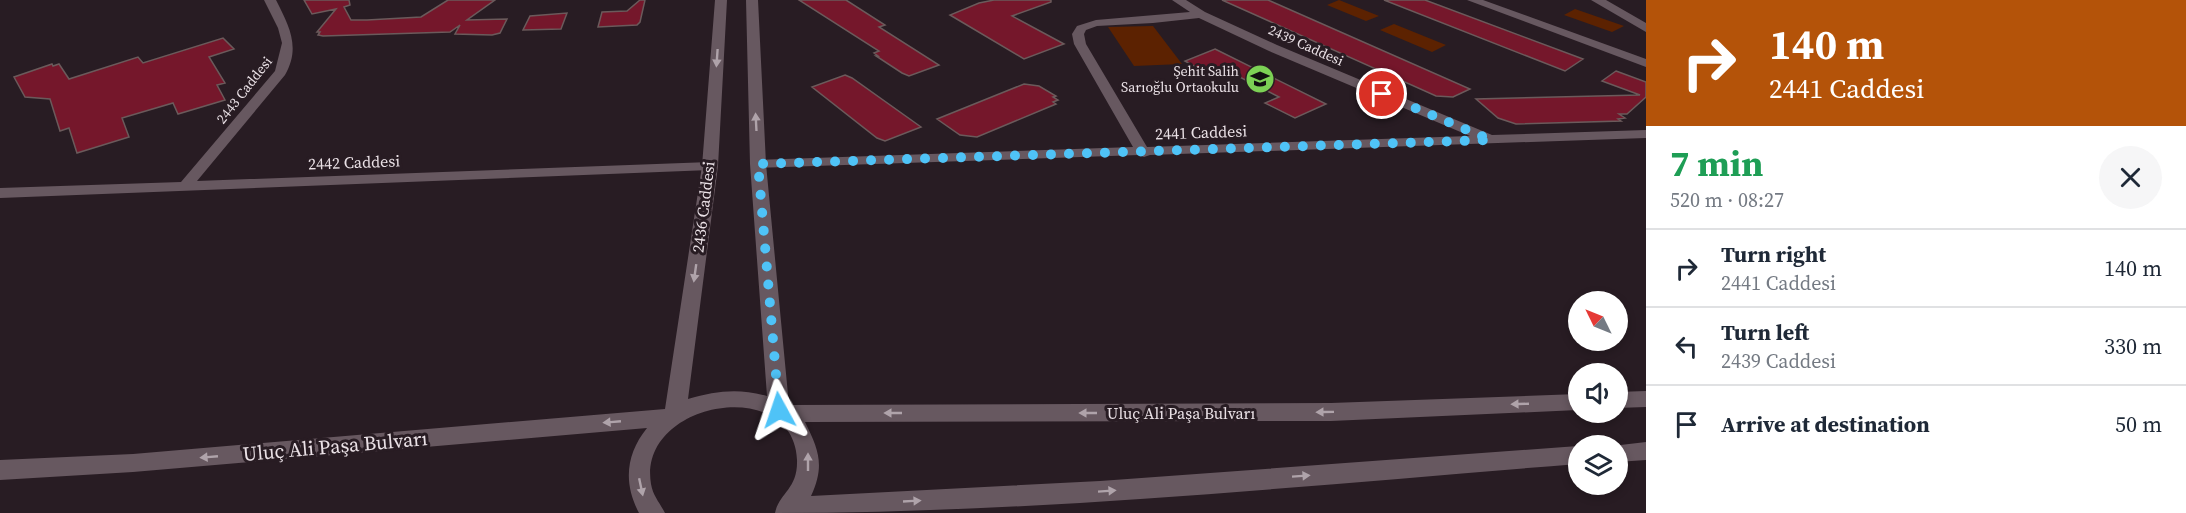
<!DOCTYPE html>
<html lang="en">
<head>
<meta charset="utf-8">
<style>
  body { margin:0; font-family:"Source Serif 4",serif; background:#f6f6f7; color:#1f2937; height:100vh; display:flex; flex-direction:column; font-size:22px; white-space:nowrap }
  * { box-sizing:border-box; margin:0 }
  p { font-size:20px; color:#747a83 }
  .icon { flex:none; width:33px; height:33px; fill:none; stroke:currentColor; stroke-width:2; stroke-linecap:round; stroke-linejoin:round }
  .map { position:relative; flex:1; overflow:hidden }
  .drawer { display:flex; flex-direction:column; background:#fff; width:540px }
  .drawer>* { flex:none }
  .guide { background:#b45309; color:#fff; overflow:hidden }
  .needle { width:39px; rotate:313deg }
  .tools { position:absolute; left:1568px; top:291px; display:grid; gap:12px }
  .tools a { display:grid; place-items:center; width:60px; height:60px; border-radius:50%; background:#fff; box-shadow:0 3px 9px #0003; font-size:30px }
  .pin { position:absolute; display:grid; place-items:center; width:51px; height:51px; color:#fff; margin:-26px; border:3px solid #fff; border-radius:50%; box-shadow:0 2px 6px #0007 }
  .me { position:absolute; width:66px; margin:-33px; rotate:355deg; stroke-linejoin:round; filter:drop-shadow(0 0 4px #0008) }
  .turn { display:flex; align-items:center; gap:21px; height:126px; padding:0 24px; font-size:27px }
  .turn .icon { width:78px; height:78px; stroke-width:2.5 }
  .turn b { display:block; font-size:42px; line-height:51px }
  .round { display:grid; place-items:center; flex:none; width:63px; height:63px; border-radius:32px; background:#f6f6f7 }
  .headline { display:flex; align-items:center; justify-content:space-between; height:102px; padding:0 24px }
  h1 { font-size:36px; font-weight:700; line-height:45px; color:#1e9e55 }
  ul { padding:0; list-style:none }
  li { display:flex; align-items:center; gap:18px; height:78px; padding:0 24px; border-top:2px solid #e0e1e3 }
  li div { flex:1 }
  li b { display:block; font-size:22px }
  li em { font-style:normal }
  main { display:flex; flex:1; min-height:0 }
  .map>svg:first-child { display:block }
  .green { fill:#5c2201 }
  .building { fill:#75172b; stroke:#6b5a5b; stroke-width:1.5 }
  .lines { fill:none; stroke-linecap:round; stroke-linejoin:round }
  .minor { fill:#675860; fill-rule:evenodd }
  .tertiary { fill:#675860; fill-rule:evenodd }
  .oneway { fill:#afa3aa }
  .route { stroke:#4fc3f7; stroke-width:10; stroke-dasharray:0 18 }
  .labels { text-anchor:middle; stroke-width:6; stroke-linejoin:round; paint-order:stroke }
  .far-street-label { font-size:14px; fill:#eae1e6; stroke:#281c23 }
  .far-poi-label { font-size:14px; fill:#eae1e6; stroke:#281c23; text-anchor:end }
  .street-label { font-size:16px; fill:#eae1e6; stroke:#281c23 }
  .near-street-label { font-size:20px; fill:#eae1e6; stroke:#281c23 }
</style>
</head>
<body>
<main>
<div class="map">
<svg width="1646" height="513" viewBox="0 0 1646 513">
  <rect width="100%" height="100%" fill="#281c23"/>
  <path class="green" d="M1339,0L1379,16L1366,21L1327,5Z
    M1575,9L1624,26L1612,32L1564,15Z
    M1394,24L1446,45L1432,52L1380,30Z
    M1153,26L1182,64L1134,66L1108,27Z"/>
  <path class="building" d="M304,0H349L350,5L344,7L351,20H367L421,17L448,0H495L467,20L507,19L500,33L492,35L455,34L460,25L450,32L323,36L318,35L320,32H317L336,9L312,14Z
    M640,0H645L640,22L637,25L598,27L602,12L627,11Z
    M799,0H846L885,25L879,27L939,65L909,76L902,73L876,56H878L874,53L879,51Z
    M994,0H1051V2L1012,16L1064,44L1024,59L950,15L979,3Z
    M1222,0H1268L1470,89L1453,97L1436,96Z
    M1384,0H1425L1583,59L1565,71Z
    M567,13L561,29L523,30L530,16Z
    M223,38L234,49L209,57L225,83L217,85L225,100L178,114L173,103L122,118L129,137L77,153L69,128L60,131L50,99L25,97L14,77L52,64L53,66L59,64L69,79L138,57L143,63Z
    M1215,49L1326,104L1295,118L1265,103L1279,97L1224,69L1210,75L1185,61Z
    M1616,71L1646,82V97L1627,114H1619L1625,118L1618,119L1621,121L1516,124L1498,118L1476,99L1640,95L1602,81Z
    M845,75L852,78L921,127L885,141L877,138L812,87Z
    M1024,84L1039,86L1056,96L1053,97L1058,100L1053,102L1056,104L977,137L960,135L937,119Z"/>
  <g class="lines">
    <path class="minor" d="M264,0H276C289,26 301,47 285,75L197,181L710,162L717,166L710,170L0,198V188L181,182L275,71L282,43L278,28Z
      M1172,0H1186L1205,12L1277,45L1492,135L1646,130V138L1150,155L1144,157L1139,155L758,168L751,164L758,160L1133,147L1074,44L1072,34L1077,26L1096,20L1190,12ZM1199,18L1269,51L1470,136L1147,147L1086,44L1084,34L1086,30L1097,26L1153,23Z
      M1467,0H1483L1646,59V67Z"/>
    <path class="tertiary" d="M715,0H727L718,166L688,399C716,391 738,388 767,396L750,164L746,0H758L766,164L789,405L1331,403L1578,394V410L1331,421L805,422C819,450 825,466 811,496L1100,481L1578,446V464C1311,485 1043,513 775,513C779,493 798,489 797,460C794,374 637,401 651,484C653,496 660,503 665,513H639C623,483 626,454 647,428L133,472L0,480V460L133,454L665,409L702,166Z
      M1591,0H1606L1646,23V32Z
      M1646,391V407L1617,408V392Z
      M1646,442V460L1617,462V446H1612Z"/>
  </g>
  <defs><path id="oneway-solid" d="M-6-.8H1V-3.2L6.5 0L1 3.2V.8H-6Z" transform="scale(1.5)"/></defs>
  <g class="oneway">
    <use href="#oneway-solid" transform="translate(717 58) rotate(94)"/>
    <use href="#oneway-solid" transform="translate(756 122) rotate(-93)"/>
    <use href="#oneway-solid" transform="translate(695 273) rotate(98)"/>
    <use href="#oneway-solid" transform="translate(1520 404) rotate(178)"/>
    <use href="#oneway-solid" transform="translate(1325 412) rotate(179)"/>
    <use href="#oneway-solid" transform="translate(893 413) rotate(180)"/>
    <use href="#oneway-solid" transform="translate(1088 413) rotate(180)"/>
    <use href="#oneway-solid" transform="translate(612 422) rotate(175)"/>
    <use href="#oneway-solid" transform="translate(209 457) rotate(175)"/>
    <use href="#oneway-solid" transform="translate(808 462) rotate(-90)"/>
    <use href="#oneway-solid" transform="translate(1301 476) rotate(-4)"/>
    <use href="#oneway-solid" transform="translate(641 487) rotate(78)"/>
    <use href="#oneway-solid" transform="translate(1107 491) rotate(-4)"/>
    <use href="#oneway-solid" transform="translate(912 501) rotate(-3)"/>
  </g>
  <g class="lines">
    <path class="route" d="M779,410L758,164L1491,140L1382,94"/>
  </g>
  <defs>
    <g id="school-disc" transform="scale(1.5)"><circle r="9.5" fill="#7cd155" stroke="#281c23"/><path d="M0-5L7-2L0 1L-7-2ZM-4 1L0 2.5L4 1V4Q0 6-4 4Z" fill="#111"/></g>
  </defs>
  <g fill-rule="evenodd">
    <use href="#school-disc" x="1260" y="79"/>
  </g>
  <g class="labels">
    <g class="far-street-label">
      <text transform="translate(1306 45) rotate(24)" y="5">2439 Caddesi</text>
      <text transform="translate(244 90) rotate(-52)" y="5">2443 Caddesi</text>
    </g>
    <g class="far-poi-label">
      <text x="1239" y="76">Şehit Salih<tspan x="1239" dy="16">Sarıoğlu Ortaokulu</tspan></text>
    </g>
    <g class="street-label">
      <text transform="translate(1201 132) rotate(-2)" y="6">2441 Caddesi</text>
      <text transform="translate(354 162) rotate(-2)" y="6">2442 Caddesi</text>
      <text transform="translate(703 207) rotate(-83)" y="6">2436 Caddesi</text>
      <text x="1181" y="419">Uluç Ali Paşa Bulvarı</text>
    </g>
    <g class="near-street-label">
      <text transform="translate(335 446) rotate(-5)" y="7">Uluç Ali Paşa Bulvarı</text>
    </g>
  </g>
</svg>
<div class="tools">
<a><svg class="needle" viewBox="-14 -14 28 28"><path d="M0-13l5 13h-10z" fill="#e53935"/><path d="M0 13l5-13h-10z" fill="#747a83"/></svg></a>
<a><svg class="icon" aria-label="sound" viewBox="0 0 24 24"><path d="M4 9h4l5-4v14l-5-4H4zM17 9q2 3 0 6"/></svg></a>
<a><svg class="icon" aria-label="layers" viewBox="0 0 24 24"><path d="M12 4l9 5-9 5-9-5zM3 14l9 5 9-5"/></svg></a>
</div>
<div class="pin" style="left:1382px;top:94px;background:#d93025"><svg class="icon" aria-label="arrive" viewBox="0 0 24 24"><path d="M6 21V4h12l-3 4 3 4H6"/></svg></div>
<svg class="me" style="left:779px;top:410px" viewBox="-20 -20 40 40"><path d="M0-17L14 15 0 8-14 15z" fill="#4fc3f7" stroke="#fff" stroke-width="4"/></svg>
</div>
<section class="drawer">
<div class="guide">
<div class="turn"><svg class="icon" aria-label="right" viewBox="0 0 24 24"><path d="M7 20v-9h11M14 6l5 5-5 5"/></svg><div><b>140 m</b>2441 Caddesi</div></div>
</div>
<div class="headline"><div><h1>7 min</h1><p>520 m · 08:27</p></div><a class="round"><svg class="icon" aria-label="close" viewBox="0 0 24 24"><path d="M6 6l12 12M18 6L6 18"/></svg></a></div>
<ul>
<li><svg class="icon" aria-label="right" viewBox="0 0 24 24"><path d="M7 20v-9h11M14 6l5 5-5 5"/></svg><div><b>Turn right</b><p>2441 Caddesi</p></div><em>140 m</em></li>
<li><svg class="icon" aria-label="left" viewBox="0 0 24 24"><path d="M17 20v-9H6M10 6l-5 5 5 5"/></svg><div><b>Turn left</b><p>2439 Caddesi</p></div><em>330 m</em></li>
<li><svg class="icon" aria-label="arrive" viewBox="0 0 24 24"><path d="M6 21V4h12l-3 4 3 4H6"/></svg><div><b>Arrive at destination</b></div><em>50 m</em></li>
</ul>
</section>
</main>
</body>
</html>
